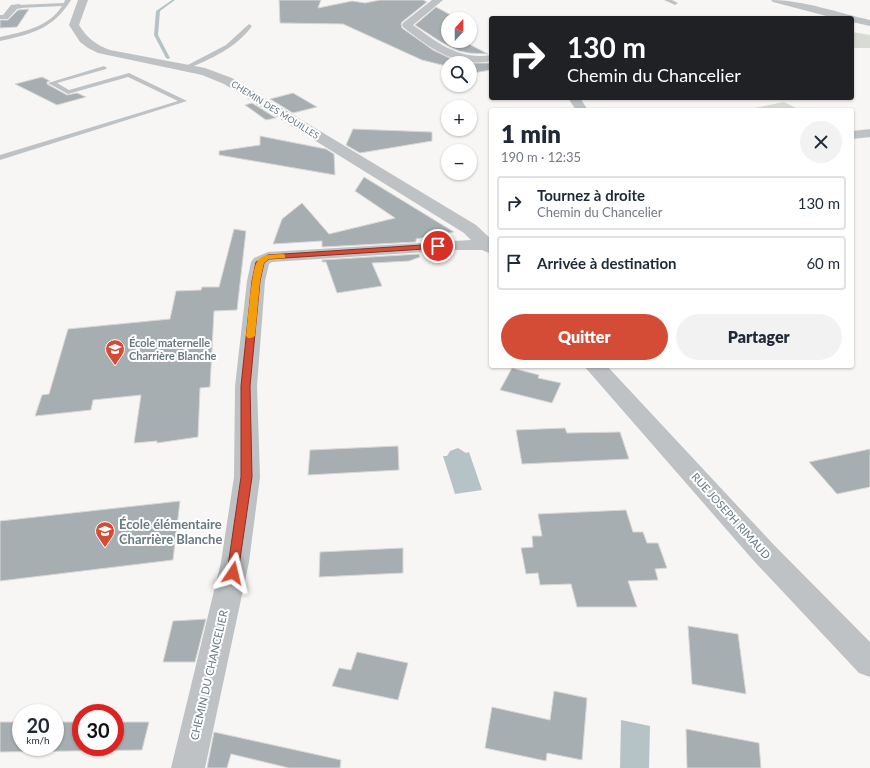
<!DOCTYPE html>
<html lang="fr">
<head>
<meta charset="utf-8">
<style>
  body { margin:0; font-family:Lato,sans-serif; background:#f2f2f3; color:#1f2937; height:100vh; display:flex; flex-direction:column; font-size:15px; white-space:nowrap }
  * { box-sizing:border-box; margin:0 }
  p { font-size:13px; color:#747a83 }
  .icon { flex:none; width:22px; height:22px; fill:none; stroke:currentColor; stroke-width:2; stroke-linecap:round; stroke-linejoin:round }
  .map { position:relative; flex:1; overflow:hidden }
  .side { position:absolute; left:489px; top:108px; width:365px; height:260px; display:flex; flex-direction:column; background:#fff; border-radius:4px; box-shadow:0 1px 3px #0004 }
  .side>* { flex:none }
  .hud { position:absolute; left:489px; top:16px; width:365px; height:84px; border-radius:4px; box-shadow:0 1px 3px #0004; background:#202124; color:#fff; overflow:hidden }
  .needle { width:26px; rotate:21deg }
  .controls { position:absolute; left:441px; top:12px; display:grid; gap:8px }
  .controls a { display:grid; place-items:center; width:36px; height:36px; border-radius:50%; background:#fff; box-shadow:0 1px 3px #0004; font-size:20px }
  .speed { position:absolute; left:12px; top:704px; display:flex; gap:8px; font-size:20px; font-weight:700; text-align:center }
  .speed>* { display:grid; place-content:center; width:52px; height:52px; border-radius:50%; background:#fff; box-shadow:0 1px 3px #0004; line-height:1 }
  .speed small { font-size:10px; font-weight:400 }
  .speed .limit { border:6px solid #d22; background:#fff; color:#111 }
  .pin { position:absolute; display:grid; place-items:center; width:34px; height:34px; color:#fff; margin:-17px; border:2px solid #fff; border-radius:50%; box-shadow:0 1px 4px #0007 }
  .me { position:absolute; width:44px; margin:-22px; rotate:10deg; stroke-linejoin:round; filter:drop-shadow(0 0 3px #0008) }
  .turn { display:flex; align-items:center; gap:14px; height:84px; padding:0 12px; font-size:18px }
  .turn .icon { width:52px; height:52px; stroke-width:2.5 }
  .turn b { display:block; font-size:28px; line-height:34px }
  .round { display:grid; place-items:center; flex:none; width:42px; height:42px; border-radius:21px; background:#f2f2f3 }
  .summary { display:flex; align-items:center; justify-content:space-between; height:68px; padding:0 12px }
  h1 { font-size:24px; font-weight:800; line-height:30px }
  .cta { display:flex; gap:8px; margin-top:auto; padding:8px 12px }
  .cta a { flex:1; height:46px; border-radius:24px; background:#d54c36; color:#fff; font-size:16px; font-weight:800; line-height:46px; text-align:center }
  .cta a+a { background:#f2f2f3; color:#1f2937 }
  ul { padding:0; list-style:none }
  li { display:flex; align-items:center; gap:12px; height:54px; margin:0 8px 6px; padding:0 4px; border:2px solid #e0e1e3; border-radius:4px }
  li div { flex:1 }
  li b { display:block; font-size:15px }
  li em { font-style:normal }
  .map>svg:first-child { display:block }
  .green { fill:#d7dbd3 }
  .water { fill:#b6c3c6 }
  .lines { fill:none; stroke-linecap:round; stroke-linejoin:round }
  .stream { fill:#b6c3c6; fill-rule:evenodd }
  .building { fill:#a6aeb2; stroke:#d8d8d6 }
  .service { fill:#bec2c5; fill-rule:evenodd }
  .pedestrian { fill:#bec2c5; fill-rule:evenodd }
  .minor { fill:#bec2c5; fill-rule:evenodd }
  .route { fill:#d54c36; stroke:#8a3123 }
  .slow { fill:#f59e0b }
  .labels { text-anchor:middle; stroke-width:4; stroke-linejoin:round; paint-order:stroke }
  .far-street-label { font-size:9px; fill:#687982; stroke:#fff }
  .poi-label { font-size:11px; font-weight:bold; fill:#687982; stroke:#fff; text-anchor:start }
  .street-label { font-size:11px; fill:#687982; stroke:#fff }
  .near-poi-label { font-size:13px; font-weight:bold; fill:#687982; stroke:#fff; text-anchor:start }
</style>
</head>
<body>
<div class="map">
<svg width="870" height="768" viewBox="0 0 870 768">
  <rect width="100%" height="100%" fill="#f7f6f4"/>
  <path class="green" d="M852,32L870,35V48H852Z
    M784,102L800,110H759L755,108Z"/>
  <path class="water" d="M458,448L466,453L469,452L482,490L455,494L443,456H447L450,451Z
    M621,720L650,726L649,768H620Z"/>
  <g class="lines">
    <path class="stream" d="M172,0H175L160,11L158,35L170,58L168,59L166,58L154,35L156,11Z"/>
  </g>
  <path class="building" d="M279,0H321L318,8L352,1L365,3L380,0H423L427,2L402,22L401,24L402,28L433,50L454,60L466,63H448V66H446L422,60L343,24L280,23Z
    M436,7L458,19H448V41H463L488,54L469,53L459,51L441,42L415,25Z
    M29,9L17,27L0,28V20H8L18,10Z
    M470,63H491V70L473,73L470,68Z
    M42,77L50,81L47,82V84L67,95L77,93L86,97L57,105L15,84Z
    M293,93L317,107L293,113L270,99Z
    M252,103L276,118L266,120L245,105Z
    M353,129L432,132V141L360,153L346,145Z
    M260,136L326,149L334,154L335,175L219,155V151L260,145Z
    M364,177L454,232L416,239V242L322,247V241L273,244L282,219L302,203L329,234L395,218L355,191Z
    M234,229L246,231L237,310L214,311L210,387L200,388L198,437L157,443V441L134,443L141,395L93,400L91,410L35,416L42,395L49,394L68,329L170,319L176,291L201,290L202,287H219Z
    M419,254L420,257L409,261L372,263L382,286L337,293L326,262H322V260Z
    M512,368L539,375L538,378L561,383L552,403L500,390Z
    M565,428L567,433L620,432L629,459L522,464L516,430Z
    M398,446L399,470L308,475L310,450Z
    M870,449V487L837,494L809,462Z
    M180,501L173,560L0,581V521Z
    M626,510L633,532H643L647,543H658L667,568L655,569L658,580L628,581L637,607H577L571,584L540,585L538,573L526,574L521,548L533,547L532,536H542L538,514Z
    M403,548V573L319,577L320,552Z
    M206,619L195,662H163L173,621Z
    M688,626L738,634L746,694L692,684Z
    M357,652L408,663L398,700L332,686L339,668L351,670Z
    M554,691L587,698L582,760L547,753L546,761L485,748L492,707L550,720Z
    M0,722H21V747H55V722H81V747H115V722H149L142,750L0,752Z
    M686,729L759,743L761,768H687Z
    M214,732L341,760L340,768H289L231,754L227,768H207Z"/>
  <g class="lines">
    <path class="service" d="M65,0H71C53,29 32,34 0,41V37C23,32 49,27 62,6L19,8L17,7V5L64,3Z
      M664,0H672L678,3L675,5Z
      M249,24L252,26C235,49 212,58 187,69L182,68L226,45Z
      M104,66L107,68L106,69L57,83L69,90L129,73L187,101L0,160V155L178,101L128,77L68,94L48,83Z"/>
    <path class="pedestrian" d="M19,4L23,6L22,8L17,9L8,19H0V15H3L11,5Z"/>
    <path class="minor" d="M78,0H88L79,25C87,38 96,45 110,50L205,68L232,78L476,225L491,239V254L482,250H456L272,262L269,264L265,281L257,386L260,477L249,562L205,768H171L221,562L234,477L235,386L247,281L251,262L254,258L268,252L471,240L464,233L224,84L202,75L98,53L88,48L80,42L69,25Z
      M432,0H443L413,25C438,43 459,60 491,55V61C456,68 430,48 403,27L402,25L403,23Z
      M771,0C803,0 839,13 870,20V26L852,22V18H834L773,2Z
      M568,98H580L588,110H576Z
      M870,129V137L852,139V131Z
      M584,366H607L773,544L870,642V677L859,673L753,560Z"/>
  </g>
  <path class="route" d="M438,244L441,246L440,248L269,259L264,263L260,281L250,386L252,477L238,573L237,577L233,578L228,577L227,573L241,477V386L252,281L256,262L268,255Z"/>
  <path class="slow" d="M283,254L285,255V258L269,259L264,263L260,281L255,336L251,338H248L246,336C248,322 251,271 257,262C262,253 274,255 283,254Z"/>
  <defs>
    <g id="school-pin" transform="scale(1)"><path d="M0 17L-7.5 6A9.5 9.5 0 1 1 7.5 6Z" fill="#d54c36" stroke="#fff"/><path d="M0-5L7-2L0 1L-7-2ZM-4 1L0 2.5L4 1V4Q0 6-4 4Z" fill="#fff"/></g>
  </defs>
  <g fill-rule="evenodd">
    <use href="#school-pin" x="115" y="349"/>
    <use href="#school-pin" x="105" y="531"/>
  </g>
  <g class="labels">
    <g class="far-street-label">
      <text transform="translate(275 110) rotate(32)" y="3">CHEMIN DES MOUILLES</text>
    </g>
    <g class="poi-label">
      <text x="129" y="347">École maternelle<tspan x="129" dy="13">Charrière Blanche</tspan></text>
    </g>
    <g class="street-label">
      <text transform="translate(731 516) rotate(48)" y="4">RUE JOSEPH RIMAUD</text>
      <text transform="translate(209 675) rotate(-77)" y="4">CHEMIN DU CHANCELIER</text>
    </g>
    <g class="near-poi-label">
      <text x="119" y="529">École élémentaire<tspan x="119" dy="15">Charrière Blanche</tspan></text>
    </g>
  </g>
</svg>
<div class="controls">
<a><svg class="needle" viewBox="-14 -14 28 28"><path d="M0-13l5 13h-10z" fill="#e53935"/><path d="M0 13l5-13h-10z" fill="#747a83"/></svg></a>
<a><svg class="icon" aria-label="search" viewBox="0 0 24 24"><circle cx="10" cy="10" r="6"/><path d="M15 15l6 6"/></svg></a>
<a>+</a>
<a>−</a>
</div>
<div class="speed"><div>20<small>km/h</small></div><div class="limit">30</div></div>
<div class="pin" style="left:438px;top:246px;background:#d93025"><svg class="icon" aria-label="arrive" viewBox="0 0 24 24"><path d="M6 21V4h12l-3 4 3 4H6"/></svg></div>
<svg class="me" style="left:233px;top:573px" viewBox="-20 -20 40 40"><path d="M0-17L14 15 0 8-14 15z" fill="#d54c36" stroke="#fff" stroke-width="4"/></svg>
<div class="hud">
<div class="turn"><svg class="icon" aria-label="right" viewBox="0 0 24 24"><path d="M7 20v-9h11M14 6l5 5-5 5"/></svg><div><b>130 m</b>Chemin du Chancelier</div></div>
</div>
<section class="side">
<div class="summary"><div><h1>1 min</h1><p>190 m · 12:35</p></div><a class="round"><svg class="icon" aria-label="close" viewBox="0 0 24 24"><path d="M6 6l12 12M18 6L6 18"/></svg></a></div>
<ul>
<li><svg class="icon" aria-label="right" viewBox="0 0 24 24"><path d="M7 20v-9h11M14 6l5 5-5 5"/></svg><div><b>Tournez à droite</b><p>Chemin du Chancelier</p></div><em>130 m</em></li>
<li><svg class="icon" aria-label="arrive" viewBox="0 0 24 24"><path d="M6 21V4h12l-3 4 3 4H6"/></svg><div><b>Arrivée à destination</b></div><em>60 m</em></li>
</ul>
<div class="cta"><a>Quitter</a><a>Partager</a></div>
</section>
</div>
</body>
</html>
